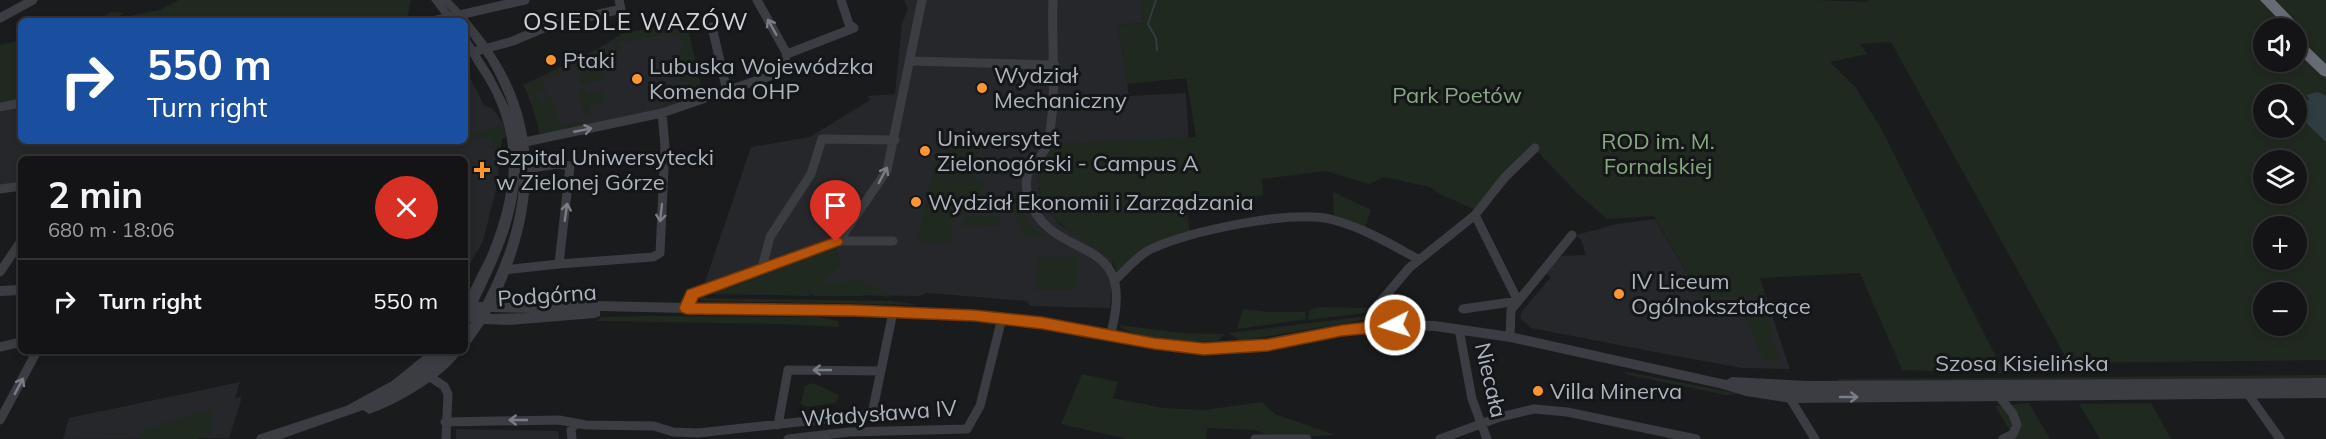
<!DOCTYPE html>
<html lang="en">
<head>
<meta charset="utf-8">
<style>
  body { margin:0; font-family:Mulish,sans-serif; background:#212123; color:#f1f3f6; height:100vh; display:flex; flex-direction:column; font-size:22px; white-space:nowrap }
  * { box-sizing:border-box; margin:0 }
  p { font-size:20px; color:#9d9ea1 }
  .icon { flex:none; width:33px; height:33px; fill:none; stroke:currentColor; stroke-width:2; stroke-linecap:round; stroke-linejoin:round }
  .map { position:relative; flex:1; overflow:hidden }
  .panel { position:absolute; left:18px; top:156px; width:450px; height:198px; display:flex; flex-direction:column; background:#141416; border-radius:9px; box-shadow:0 3px 9px #0003,0 0 0 2px #333335 }
  .panel>* { flex:none }
  .hud { position:absolute; left:18px; top:18px; width:450px; height:126px; border-radius:9px; box-shadow:0 3px 9px #0003,0 0 0 2px #333335; background:#1a4fa0; color:#fff; overflow:hidden }
  .tools { position:absolute; left:2253px; top:18px; display:grid; gap:12px }
  .tools a { display:grid; place-items:center; width:54px; height:54px; border-radius:50%; background:#141416; box-shadow:0 3px 9px #0003,0 0 0 2px #333335; font-size:30px }
  .pin { position:absolute; display:grid; place-items:center; width:51px; height:51px; color:#fff; margin:-62px -26px; border-radius:50% 50% 50% 0; rotate:-45deg; box-shadow:0 0 6px #0007 }
  .pin .icon { rotate:45deg }
  .me { position:absolute; width:66px; margin:-33px; rotate:265deg; stroke-linejoin:round; filter:drop-shadow(0 0 4px #0008) }
  .turn { display:flex; align-items:center; gap:21px; height:126px; padding:0 30px; font-size:27px }
  .turn .icon { width:78px; height:78px; stroke-width:2.5 }
  .turn b { display:block; font-size:42px; line-height:51px }
  .round { display:grid; place-items:center; flex:none; width:63px; height:63px; border-radius:32px; background:#212123 }
  .overview { display:flex; align-items:center; justify-content:space-between; height:102px; padding:0 30px }
  h1 { font-size:36px; font-weight:700; line-height:45px }
  ul { padding:0; list-style:none }
  li { display:flex; align-items:center; gap:18px; height:84px; padding:0 30px; border-top:2px solid #333335 }
  li div { flex:1 }
  li b { display:block; font-size:22px }
  li em { font-style:normal }
  .map>svg:first-child { display:block }
  .built { fill:#26272a }
  .green { fill:#202920; fill-rule:evenodd }
  .water { fill:#2f3d42 }
  .lines { fill:none; stroke-linecap:round; stroke-linejoin:round }
  .stream { stroke:#2f3d42; stroke-width:2 }
  .minor { stroke:#3b3d42; stroke-width:9 }
  .tertiary { fill:#3b3d42; fill-rule:evenodd }
  .motorway { fill:#676c74; fill-rule:evenodd }
  .oneway { stroke:#797e86 }
  .route { fill:#b45309; stroke:#753606; stroke-width:1.5 }
  .poi-dot { fill:#fd9532; stroke:#151618; stroke-width:2 }
  .labels { text-anchor:middle; stroke-width:6; stroke-linejoin:round; paint-order:stroke }
  .poi-label { font-size:22px; fill:#acb4bd; stroke:#151618; text-anchor:start }
  .park-label { font-size:22px; fill:#87a982; stroke:#151618 }
  .street-label { font-size:22px; fill:#acb4bd; stroke:#151618 }
  .neighbourhood-label { font-size:24px; letter-spacing:1.5px; fill:#ced2d9; stroke:#151618 }
</style>
</head>
<body>
<div class="map">
<svg width="2326" height="439" viewBox="0 0 2326 439">
  <rect width="100%" height="100%" fill="#1a1b1d"/>
  <path class="built" d="M904,0H1142L1143,23L1118,25L1129,96L1186,93L1189,145L1038,188L1044,206L1060,225L1113,259L1110,308L1030,306L1027,301L927,293L920,296L714,293L704,285L751,147L810,137L870,100L868,96L895,94L902,23L908,9Z
    M684,28L698,97L654,111L540,134L535,113L524,86L611,43Z
    M465,68L484,105L493,109L503,123L506,137L501,138L497,186L483,241L465,273V159H21V181L0,185V112L21,108V141H465Z
    M1655,219L1701,297H1766L1790,369L1742,368L1676,356L1531,328L1520,318L1522,311L1551,277L1546,274L1556,260L1562,256L1586,255L1581,240L1576,235L1617,224Z
    M240,382L235,398L242,397L229,438L63,439L69,418Z
    M456,429L558,431L559,439H456Z"/>
  <path class="green" d="M179,0H411L407,21H97L111,12L124,13L115,19L159,10Z
    M1141,0H1814L1868,2L1867,0H2326V360L2069,363L1891,42L1860,44L1867,54L1830,62L1856,88L1882,130L2004,373L1902,370L1860,273L1760,278L1766,297H1701L1654,216L1607,219L1578,194L1537,151L1480,212L1440,194L1430,187L1384,177L1369,184L1326,171L1262,179L1263,195L1187,208L1190,234L1145,250L1117,276L1113,259C1080,238 1032,217 1039,171C1040,161 1046,154 1046,144L1196,137L1186,78L1127,84L1118,25L1143,23ZM2264,28H2296V62H2264ZM2264,94H2296V128H2264ZM2264,160H2296V194H2264ZM2264,226H2296V260H2264ZM2264,292H2296V326H2264Z
    M672,23L688,29L703,95L662,107L663,105L677,98L680,100L686,98V96L690,95V92L684,93V90L689,89L688,82H681L679,56L683,47L682,40L675,35L667,34L610,44L583,61L584,66H589L588,68L578,70L576,67L543,79L546,91L529,96L523,85L599,48L622,34Z
    M21,40V99L0,102V45Z
    M621,44V52L614,53L613,48L604,50V80L581,84L579,74L595,71L597,54C605,48 612,46 621,44Z
    M586,88V94L603,91V103L594,105V111L592,103L590,104L589,110L594,113L585,115L578,89Z
    M545,93L548,97L551,96L560,125L576,122L590,124L540,134L530,98L537,96L543,103L546,101Z
    M501,125L503,127L505,137L502,139L501,147L491,148L492,137L475,139V135L465,136Z
    M947,139H981L974,178H940Z
    M934,164H940L938,179L984,180L979,210L966,212L954,219L950,243L917,242Z
    M1017,192L1020,205L1028,219V223L1046,237H1024L1012,207Z
    M1333,192L1371,210L1364,231L1334,221Z
    M971,216H1000L1001,226L961,225L963,218Z
    M836,247L842,264L809,296L773,295L770,283L772,295L710,294L767,272L770,282L768,271Z
    M1038,257H1078L1076,290H1035Z
    M857,280L889,293L890,297L863,294L862,296H813L824,284Z
    M699,298L893,301L917,305L702,301Z
    M1740,306H1762L1775,336H1770L1781,361H1764Z
    M1319,307L1368,308L1364,313L1308,320L1309,311Z
    M1243,309L1267,312H1306V319L1237,329Z
    M648,316L818,317L838,321L839,327L781,324L595,321L602,317Z
    M1368,316L1363,320L1240,341L1229,333Z
    M1119,325L1182,333L1225,334L1217,341C1200,343 1127,339 1119,325Z
    M1622,371L1740,394L1726,395L1629,375Z
    M1082,374L1118,382L1113,398L1164,408L1204,410L1262,402L1275,414L1335,435L1275,438L1255,430L1207,428L1206,439H1127L1061,424Z
    M2326,375V378L1838,382L1837,379Z
    M813,383L839,395L836,403L807,407L801,404L805,386Z
    M2029,403L2050,439H2015L1995,406Z
    M2151,403L2171,439H2100L2079,404Z
    M212,408L211,435L197,439H141L142,430Z"/>
  <path class="water" d="M2318,92L2326,96V142L2297,114V98L2310,100L2306,95Z"/>
  <g class="lines">
    <path class="stream" d="M1156,0L1148,24L1156,38L1157,50"/>
    <path class="minor" d="M757,0L787,54
      M1053,0C1051,47 1058,95 1048,142C1043,163 1018,166 1029,199C1052,266 1141,228 1110,336
      M0,18L33,0
      M433,21L525,0
      M712,27L727,91
      M473,52L513,41L548,26L621,9L619,0
      M910,61L1055,65
      M0,107L21,103
      M525,142L662,113L770,76L782,67L787,54L854,28L849,24L841,0
      M519,170L557,164L570,166L559,264L653,257L660,253L665,147L662,113
      M0,189L21,186
      M1475,215L1505,177L1535,148
      M839,241L887,170L922,0
      M762,268L770,237L811,174L822,139L895,140
      M504,270L559,264
      M0,272L21,241
      M1116,279C1126,270 1138,255 1151,249C1191,231 1288,210 1330,219C1362,227 1390,244 1418,259
      M686,308L692,294L839,241H893
      M1377,326L1375,313L1377,306L1409,268L1475,215L1518,301L1463,309
      M1459,329L1472,399L1487,439
      M1510,337L1511,310L1572,235
      M0,347L21,342
      M427,375L444,386L448,394L446,439
      M2248,394L2280,439
      M1788,395L1815,439
      M1999,396L2013,414L2017,425L2013,434L2003,439
      M0,420L37,351
      M445,422L559,420L586,425L654,426L673,432L698,433L872,414L893,312
      M778,425L788,370L881,371
      M572,439L571,430L576,423
      M788,439L849,432L967,429L980,406L1002,318
      M1255,439H1307
      M1440,439L1500,417L1534,409L1567,412L1696,439"/>
    <path class="tertiary" d="M431,0H451C468,18 484,37 497,58C547,138 535,222 496,303L596,301L951,309L1042,318L1154,339L1205,344L1268,340L1360,323L1395,320L1435,321L1510,332L1726,380L1732,377L1808,381L2326,378V398L1791,403L1746,396L1719,388L1510,342L1435,331L1395,330L1360,333L1268,350L1205,354L1154,349L1042,328L951,319L600,311V316L595,318L509,325L484,324L470,344L465,345V331L471,323L469,320L465,321C465,315 464,308 465,303C468,291 482,267 488,253C500,224 509,192 509,160C508,133 501,109 488,85C480,70 465,54 465,37L469,38L492,74L510,109C504,92 497,77 488,61C481,49 465,35 465,21H459L445,5L457,21H447ZM519,178C519,220 502,265 483,302H478C497,263 517,221 519,178ZM491,312L533,313L490,314Z
      M21,285V295L0,296V286Z
      M429,351H445L443,355L446,351H462C447,376 396,405 369,414L363,410L281,439H256L258,435L346,406L392,381Z"/>
    <path class="motorway" d="M2260,0H2275L2299,25L2301,28L2299,31L2296,32V28H2287Z
      M2296,39L2301,40L2326,64V77L2321,75L2296,51Z"/>
  </g>
  <defs><path id="oneway-shaft" d="M-6 0H5M1.5-3L5.5 0L1.5 3" fill="none" stroke-width="1.6" stroke-linecap="round" stroke-linejoin="round" transform="scale(1.5)"/></defs>
  <g class="oneway">
    <use href="#oneway-shaft" transform="translate(772 27) rotate(-119)"/>
    <use href="#oneway-shaft" transform="translate(583 130) rotate(-11)"/>
    <use href="#oneway-shaft" transform="translate(883 175) rotate(-62)"/>
    <use href="#oneway-shaft" transform="translate(566 212) rotate(-82)"/>
    <use href="#oneway-shaft" transform="translate(661 213) rotate(96)"/>
    <use href="#oneway-shaft" transform="translate(822 370) rotate(-180)"/>
    <use href="#oneway-shaft" transform="translate(19 386) rotate(-62)"/>
    <use href="#oneway-shaft" transform="translate(1849 397)"/>
    <use href="#oneway-shaft" transform="translate(518 420) rotate(180)"/>
  </g>
  <path class="route" d="M836,237L841,238L843,242L841,245L698,298L696,303L854,305L974,310L1042,317L1154,338L1204,343L1268,339L1342,325L1395,319L1400,321L1402,325L1400,329L1395,331L1342,336L1268,351L1204,355L1154,349L1042,329L974,321L854,316L686,314L681,312L679,308L687,290Z"/>
  <g class="poi-dot">
    <circle cx="551" cy="60" r="6"/>
    <circle cx="637" cy="79" r="6"/>
    <circle cx="982" cy="88" r="6"/>
    <circle cx="925" cy="151" r="6"/>
    <path d="M479 161h6v6h6v6h-6v6h-6v-6h-6v-6h6z"/>
    <circle cx="916" cy="202" r="6"/>
    <circle cx="1619" cy="294" r="6"/>
    <circle cx="1538" cy="391" r="6"/>
  </g>
  <g class="labels">
    <g class="poi-label">
      <text x="563" y="68">Ptaki</text>
      <text x="649" y="74">Lubuska Wojewódzka<tspan x="649" dy="25">Komenda OHP</tspan></text>
      <text x="994" y="83">Wydział<tspan x="994" dy="25">Mechaniczny</tspan></text>
      <text x="937" y="146">Uniwersytet<tspan x="937" dy="25">Zielonogórski - Campus A</tspan></text>
      <text x="496" y="165">Szpital Uniwersytecki<tspan x="496" dy="25">w Zielonej Górze</tspan></text>
      <text x="928" y="210">Wydział Ekonomii i Zarządzania</text>
      <text x="1631" y="289">IV Liceum<tspan x="1631" dy="25">Ogólnokształcące</tspan></text>
      <text x="1550" y="399">Villa Minerva</text>
    </g>
    <g class="park-label">
      <text x="1457" y="103">Park Poetów</text>
      <text x="1658" y="149">ROD im. M.<tspan x="1658" dy="25">Fornalskiej</tspan></text>
    </g>
    <g class="street-label">
      <text transform="translate(547 295) rotate(-4)" y="8">Podgórna</text>
      <text x="2022" y="371">Szosa Kisielińska</text>
      <text transform="translate(1491 380) rotate(77)" y="8">Niecała</text>
      <text transform="translate(879 413) rotate(-4)" y="8">Władysława IV</text>
    </g>
    <g class="neighbourhood-label">
      <text x="636" y="30">OSIEDLE WAZÓW</text>
    </g>
  </g>
</svg>
<div class="tools">
<a><svg class="icon" aria-label="sound" viewBox="0 0 24 24"><path d="M4 9h4l5-4v14l-5-4H4zM17 9q2 3 0 6"/></svg></a>
<a><svg class="icon" aria-label="search" viewBox="0 0 24 24"><circle cx="10" cy="10" r="6"/><path d="M15 15l6 6"/></svg></a>
<a><svg class="icon" aria-label="layers" viewBox="0 0 24 24"><path d="M12 4l9 5-9 5-9-5zM3 14l9 5 9-5"/></svg></a>
<a>+</a>
<a>−</a>
</div>
<div class="pin" style="left:836px;top:242px;background:#d93025"><svg class="icon" aria-label="arrive" viewBox="0 0 24 24"><path d="M6 21V4h12l-3 4 3 4H6"/></svg></div>
<svg class="me" style="left:1395px;top:325px" viewBox="-20 -20 40 40"><circle r="17" fill="#b45309" stroke="#fff" stroke-width="3"/><path d="M0-11L8 9 0 5-8 9z" fill="#fff"/></svg>
<div class="hud">
<div class="turn"><svg class="icon" aria-label="right" viewBox="0 0 24 24"><path d="M7 20v-9h11M14 6l5 5-5 5"/></svg><div><b>550 m</b>Turn right</div></div>
</div>
<section class="panel">
<div class="overview"><div><h1>2 min</h1><p>680 m · 18:06</p></div><a class="round" style="background:#d93025;color:#fff"><svg class="icon" aria-label="close" viewBox="0 0 24 24"><path d="M6 6l12 12M18 6L6 18"/></svg></a></div>
<ul>
<li><svg class="icon" aria-label="right" viewBox="0 0 24 24"><path d="M7 20v-9h11M14 6l5 5-5 5"/></svg><div><b>Turn right</b></div><em>550 m</em></li>
</ul>
</section>
</div>
</body>
</html>
